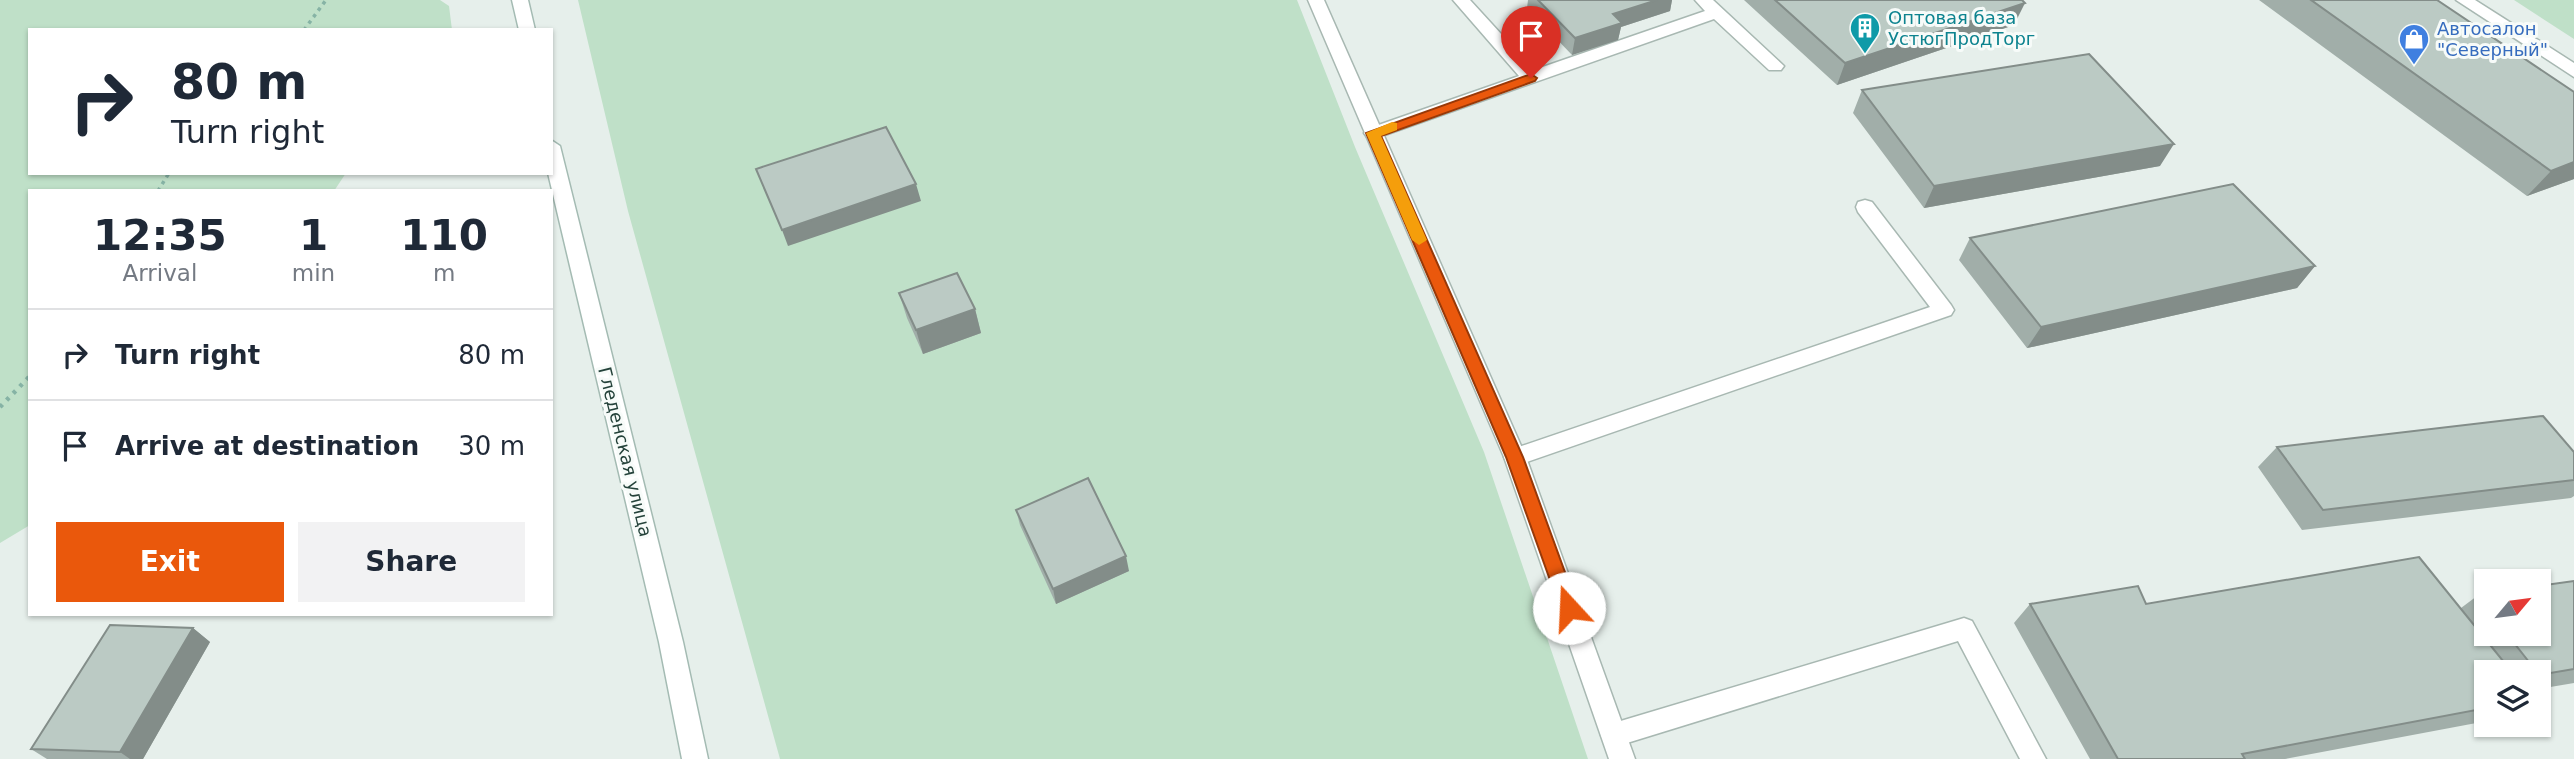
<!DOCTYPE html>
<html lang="en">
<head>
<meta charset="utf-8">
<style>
  body { margin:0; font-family:"DejaVu Sans",sans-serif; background:#f2f2f3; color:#1f2937; height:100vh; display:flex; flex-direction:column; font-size:26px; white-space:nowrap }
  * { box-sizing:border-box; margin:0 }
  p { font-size:23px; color:#747a83 }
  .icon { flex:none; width:38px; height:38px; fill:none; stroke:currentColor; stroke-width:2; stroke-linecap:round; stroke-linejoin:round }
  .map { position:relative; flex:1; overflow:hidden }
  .side { position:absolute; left:28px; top:189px; width:525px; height:427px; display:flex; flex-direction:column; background:#fff; border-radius:0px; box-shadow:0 2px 5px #0004 }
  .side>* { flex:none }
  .hud { position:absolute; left:28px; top:28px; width:525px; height:147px; border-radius:0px; box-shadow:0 2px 5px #0004; background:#fff; color:#1f2937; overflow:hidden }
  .needle { width:46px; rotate:61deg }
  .buttons { position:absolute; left:2474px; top:569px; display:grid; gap:14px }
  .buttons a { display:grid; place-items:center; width:77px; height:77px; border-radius:0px; background:#fff; box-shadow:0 2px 5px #0004; font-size:35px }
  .pin { position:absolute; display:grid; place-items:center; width:60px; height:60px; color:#fff; margin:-72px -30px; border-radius:50% 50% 50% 0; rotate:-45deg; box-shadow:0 0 7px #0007 }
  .pin .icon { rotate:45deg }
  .me { position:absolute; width:77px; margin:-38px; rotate:340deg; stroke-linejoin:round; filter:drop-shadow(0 0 5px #0008) }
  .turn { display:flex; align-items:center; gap:24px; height:147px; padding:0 28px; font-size:32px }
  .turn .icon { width:91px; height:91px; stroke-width:2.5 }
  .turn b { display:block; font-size:49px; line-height:60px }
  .eta { display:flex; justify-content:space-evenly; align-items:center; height:119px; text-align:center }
  .eta b { font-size:42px; font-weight:600; line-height:49px }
  .cta { display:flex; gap:14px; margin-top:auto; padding:14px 28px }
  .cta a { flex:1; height:80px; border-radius:0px; background:#ea580c; color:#fff; font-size:28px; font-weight:600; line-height:80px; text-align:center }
  .cta a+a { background:#f2f2f3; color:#1f2937 }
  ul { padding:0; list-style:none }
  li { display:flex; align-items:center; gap:21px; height:91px; padding:0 28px; border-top:2px solid #e0e1e3 }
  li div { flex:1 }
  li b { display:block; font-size:26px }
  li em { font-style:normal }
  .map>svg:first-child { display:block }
  .green { fill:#bfe0c8 }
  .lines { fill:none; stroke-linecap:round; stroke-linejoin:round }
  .service-casing { stroke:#a8b8b2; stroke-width:3 }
  .minor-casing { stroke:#a8b8b2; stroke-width:3 }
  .secondary-casing { stroke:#a4bbb3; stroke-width:3 }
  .path-far1 { stroke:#86b3a5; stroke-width:3.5; stroke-dasharray:3.5 4.5; stroke-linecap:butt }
  .path { stroke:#86b3a5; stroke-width:4.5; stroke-dasharray:3.5 6; stroke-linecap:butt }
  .service { fill:#fff; fill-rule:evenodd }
  .minor { fill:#fff; fill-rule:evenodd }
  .secondary { fill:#fff; fill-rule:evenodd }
  .wall { fill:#a1aea9 }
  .shaded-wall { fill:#838d89 }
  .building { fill:#bbcac4; stroke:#838d89; stroke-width:2 }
  .route { fill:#ea580c; stroke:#983908; stroke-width:2 }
  .slow { fill:#f59e0b }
  .labels { text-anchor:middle; stroke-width:6; stroke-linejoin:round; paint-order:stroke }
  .culture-label { font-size:18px; fill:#0d838f; stroke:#f7fbf9; text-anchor:start }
  .shop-label { font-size:18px; fill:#366cbe; stroke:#f7fbf9; text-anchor:start }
  .street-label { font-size:18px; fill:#24423a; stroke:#f7fbf9 }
</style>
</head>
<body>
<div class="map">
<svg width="2574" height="759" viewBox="0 0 2574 759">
  <rect width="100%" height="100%" fill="#e6efeb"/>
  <path class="green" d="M0,0H440L449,6L452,30H30V173H346L334,191H30V525L0,543Z
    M578,0H1297L1355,147L1484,452L1588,759H780L628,211Z
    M2514,0H2574V39Z"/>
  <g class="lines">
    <g class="service-casing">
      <path id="service" d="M1453,0H1470L1534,70L1705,11L1695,0H1713L1784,66L1781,70H1769L1714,19L1379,137H1367L1364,133L1367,129L1519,76Z
        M1865,200L1872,202L1951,305L1954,310L1951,315L1515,466L1507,463L1504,457L1507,451L1930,307L1858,212L1856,207L1858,202Z
        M1964,618L1972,621L2046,759H2020L1958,641L1614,747L1605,743L1601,735L1605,727L1614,723Z"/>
    </g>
    <g class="minor-casing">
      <path id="minor" d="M1308,0H1324L1526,457L1635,759H1609L1504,457Z
        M2456,0H2475L2574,63V77Z"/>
    </g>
    <g class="secondary-casing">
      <path id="secondary" d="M512,0H528L535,30H519Z
        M551,140L560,146L683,642L708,759H682L659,642L548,173H551Z"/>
    </g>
    <path class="path-far1" d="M304,30L326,0
      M158,191L169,173"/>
    <path class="path" d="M0,407L30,376"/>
    <use href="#service" class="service"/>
    <use href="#minor" class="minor"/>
    <use href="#secondary" class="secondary"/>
  </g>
  <path class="wall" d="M1528,0H1672L1670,11L1621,27L1618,40L1572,55L1527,8Z
    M1744,0H2022L2014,25L1837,85Z
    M2259,0H2437L2574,92V179L2527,196Z
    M1862,90L2160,166L1924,208L1853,113Z
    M1970,238L2315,266L2297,288L2027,348L1959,260Z
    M899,293L975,309L981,333L923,354L907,318Z
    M2277,447L2574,452V496L2571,498L2302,530L2258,467Z
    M1016,510L1129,571L1056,604L1020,525Z
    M2574,581V683L2539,689V672H2487V721L2285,759H2090L2014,623L2030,604H2146L2461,608L2477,596L2487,594V634H2539Z
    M193,628L210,642L143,759H47L31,749Z"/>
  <path class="shaded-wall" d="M1657,0H1672L1670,11L1621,27L1618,40L1572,55L1575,38L1613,14Z
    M2025,3L2014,25L1837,85L1845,63Z
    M2174,144L2160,166L1924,208L1934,186Z
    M2574,162V179L2527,196L2551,171Z
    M916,184L921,201L788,246L782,230Z
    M2315,266L2297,288L2027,348L2041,327Z
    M975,309L981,333L923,354L916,330Z
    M1126,556L1129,571L1056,604L1053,589Z
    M193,628L210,642L143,759H130L120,752Z"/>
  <path class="building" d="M1538,0H1657L1613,14L1622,23L1575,38Z
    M1775,0H2022L2025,3L1845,63Z
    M2311,0H2437L2574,92V162L2551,171Z
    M2089,54L2174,144L1934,186L1862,90Z
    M886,127L916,184L782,230L756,169Z
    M2233,184L2315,266L2041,327L1970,238Z
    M957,273L975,309L916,330L899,293Z
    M2543,416L2574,452V480L2323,510L2277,447Z
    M1088,478L1126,556L1053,589L1016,510Z
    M2419,557L2512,672H2487V708L2242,754L2245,759H2118L2030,604L2138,586L2146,604Z
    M2574,581V669L2539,675V672H2537L2507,634H2539V586Z
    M2487,594V608L2477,596Z
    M110,625L193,628L120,752L31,749Z"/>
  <path class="route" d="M1531,74L1537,78L1535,81L1381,136L1523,457L1578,608L1575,614H1562L1560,608L1506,457L1366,133Z"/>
  <path class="slow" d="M1392,122L1397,123V130L1381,136L1427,240L1419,245L1412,240L1366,133Z"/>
  <defs>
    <g id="building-pin" transform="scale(1.575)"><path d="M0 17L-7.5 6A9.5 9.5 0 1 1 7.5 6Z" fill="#0f9aa8" stroke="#f7fbf9"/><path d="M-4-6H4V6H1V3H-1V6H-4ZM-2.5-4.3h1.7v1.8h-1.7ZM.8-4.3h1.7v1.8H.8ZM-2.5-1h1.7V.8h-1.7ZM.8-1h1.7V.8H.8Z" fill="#fff"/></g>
    <g id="shop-pin" transform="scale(1.575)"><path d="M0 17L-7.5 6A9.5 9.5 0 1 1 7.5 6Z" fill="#3f7fe0" stroke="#f7fbf9"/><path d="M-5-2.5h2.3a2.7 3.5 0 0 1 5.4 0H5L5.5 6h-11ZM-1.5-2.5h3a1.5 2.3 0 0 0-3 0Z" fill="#fff"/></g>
  </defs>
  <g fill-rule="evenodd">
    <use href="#building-pin" x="1865" y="28"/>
    <use href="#shop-pin" x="2414" y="39"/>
  </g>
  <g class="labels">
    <g class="culture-label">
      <text x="1888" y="24">Оптовая база<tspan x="1888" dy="21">УстюгПродТорг</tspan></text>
    </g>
    <g class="shop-label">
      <text x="2437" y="35">Автосалон<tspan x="2437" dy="21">"Северный"</tspan></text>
    </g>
    <g class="street-label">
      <text transform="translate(625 452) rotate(76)" y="6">Гледенская улица</text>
    </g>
  </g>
</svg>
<div class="buttons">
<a><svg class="needle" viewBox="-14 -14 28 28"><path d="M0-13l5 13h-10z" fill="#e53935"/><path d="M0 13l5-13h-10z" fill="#747a83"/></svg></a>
<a><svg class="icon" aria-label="layers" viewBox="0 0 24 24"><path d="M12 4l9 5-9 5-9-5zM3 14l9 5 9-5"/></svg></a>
</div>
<div class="pin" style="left:1531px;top:78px;background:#d93025"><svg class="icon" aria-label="arrive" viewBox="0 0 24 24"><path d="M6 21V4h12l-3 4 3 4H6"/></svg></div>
<svg class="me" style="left:1569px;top:608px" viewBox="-20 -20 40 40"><circle r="19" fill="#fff"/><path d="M0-13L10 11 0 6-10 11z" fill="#ea580c"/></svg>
<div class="hud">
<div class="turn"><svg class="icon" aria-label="right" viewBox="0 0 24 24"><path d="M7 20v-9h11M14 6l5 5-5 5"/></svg><div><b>80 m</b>Turn right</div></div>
</div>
<section class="side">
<div class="eta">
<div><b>12:35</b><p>Arrival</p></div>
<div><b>1</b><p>min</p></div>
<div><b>110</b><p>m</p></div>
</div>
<ul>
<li><svg class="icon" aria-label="right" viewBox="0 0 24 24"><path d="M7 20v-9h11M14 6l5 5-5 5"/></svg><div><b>Turn right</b></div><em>80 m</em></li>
<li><svg class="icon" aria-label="arrive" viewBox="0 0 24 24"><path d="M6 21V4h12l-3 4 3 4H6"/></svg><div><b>Arrive at destination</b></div><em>30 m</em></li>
</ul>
<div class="cta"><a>Exit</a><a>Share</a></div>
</section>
</div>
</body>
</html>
